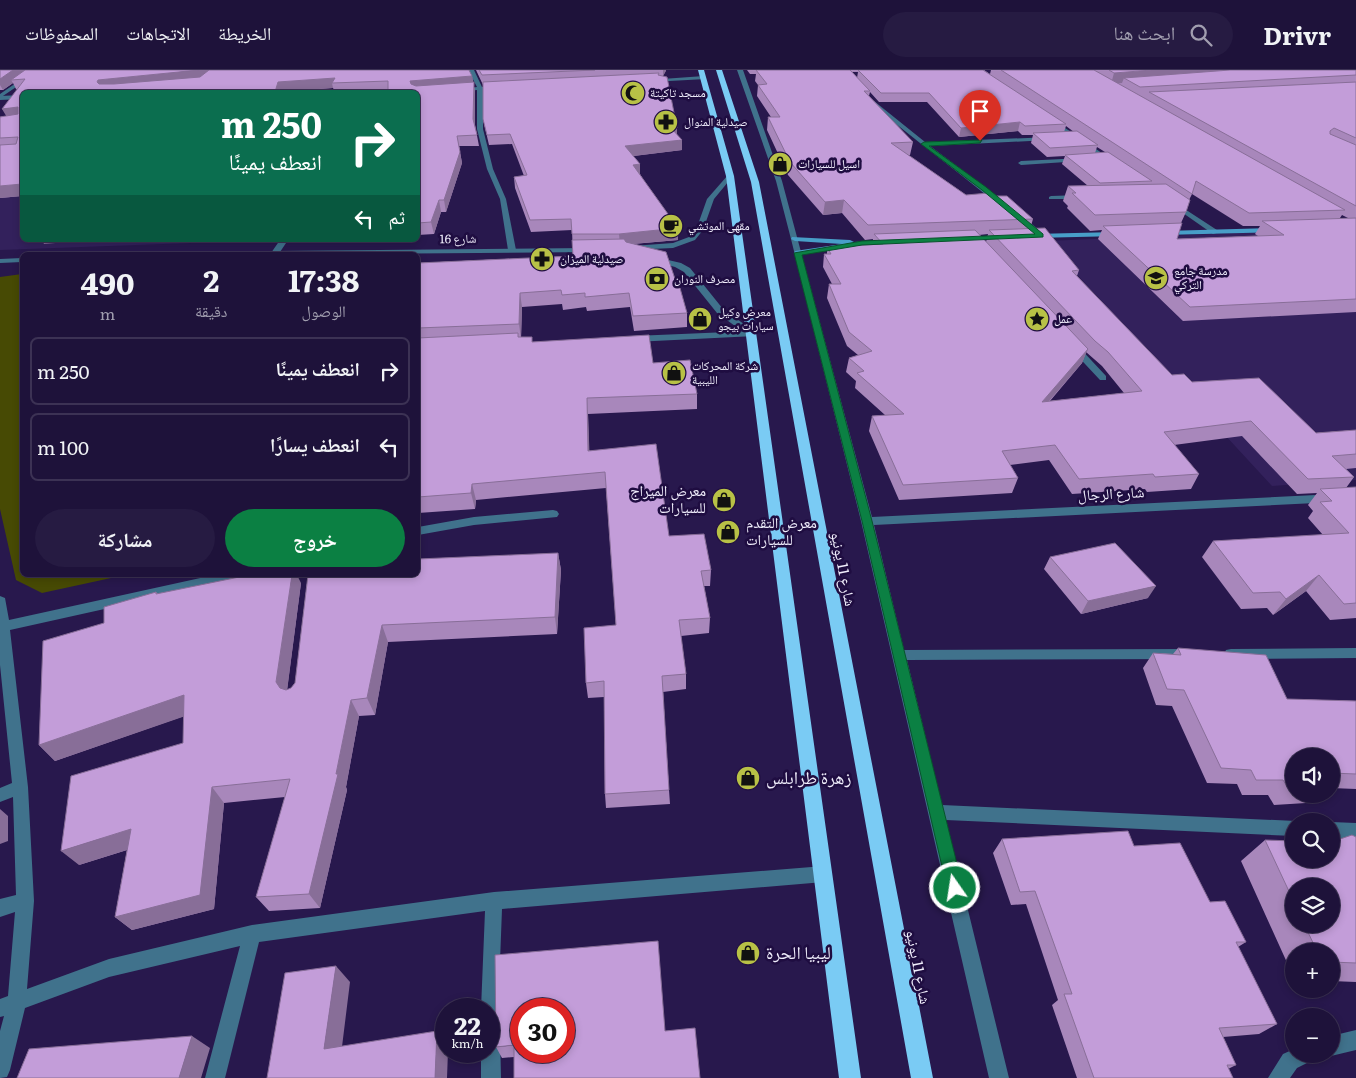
<!DOCTYPE html>
<html lang="ar">
<head>
<meta charset="utf-8">
<style>
  body { margin:0; font-family:Literata,"Noto Naskh Arabic",serif; background:#261b42; color:#f1f3f6; direction:rtl; height:100vh; display:flex; flex-direction:column; font-size:19px; white-space:nowrap }
  * { box-sizing:border-box; margin:0 }
  p { font-size:16px; color:#a19eaf }
  .icon { flex:none; width:28px; height:28px; fill:none; stroke:currentColor; stroke-width:2; stroke-linecap:round; stroke-linejoin:round }
  .map { position:relative; flex:1; overflow:hidden; direction:ltr }
  .side { position:absolute; left:20px; top:182px; width:400px; height:325px; display:flex; flex-direction:column; background:#1e123a; border-radius:8px; box-shadow:0 2px 8px #0003,0 0 0 1px #3c3254; direction:rtl }
  .side>* { flex:none }
  .top-card { position:absolute; left:20px; top:20px; width:400px; height:152px; border-radius:8px; box-shadow:0 2px 8px #0003,0 0 0 1px #3c3254; direction:rtl; background:#0b6e4f; color:#fff; overflow:hidden }
  .fabs { position:absolute; left:1285px; top:678px; display:grid; gap:10px }
  .fabs a { display:grid; place-items:center; width:55px; height:55px; border-radius:50%; background:#1e123a; box-shadow:0 2px 8px #0003,0 0 0 1px #3c3254; font-size:25px }
  .speed { position:absolute; left:435px; top:928px; display:flex; gap:10px; font-size:25px; font-weight:700; text-align:center }
  .speed>* { display:grid; place-content:center; width:65px; height:65px; border-radius:50%; background:#1e123a; box-shadow:0 2px 8px #0003,0 0 0 1px #3c3254; line-height:1 }
  .speed small { font-size:12px; font-weight:400 }
  .speed .limit { border:8px solid #d22; background:#fff; color:#111 }
  .pin { position:absolute; display:grid; place-items:center; width:42px; height:42px; color:#fff; margin:-51px -21px; border-radius:50% 50% 50% 0; rotate:-45deg; box-shadow:0 0 5px #0007 }
  .pin .icon { rotate:45deg }
  .me { position:absolute; width:55px; margin:-28px; rotate:347deg; stroke-linejoin:round; filter:drop-shadow(0 0 4px #0008) }
  .turn { display:flex; align-items:center; gap:18px; height:105px; padding:0 15px; font-size:22px }
  .turn .icon { width:65px; height:65px; stroke-width:2.5 }
  .turn b { display:block; font-size:35px; line-height:42px }
  .then { display:flex; align-items:center; height:48px; padding:0 15px; background:#0003; gap:10px; font-size:19px }
  .eta { display:flex; justify-content:space-evenly; align-items:center; height:85px; text-align:center }
  .eta b { font-size:30px; font-weight:700; line-height:35px }
  .button { display:flex; gap:10px; margin-top:auto; padding:10px 15px }
  .button a { flex:1; height:58px; border-radius:30px; background:#0b8043; color:#fff; font-size:20px; font-weight:700; line-height:58px; text-align:center }
  .button a+a { background:#261b42; color:#f1f3f6 }
  ul { padding:0; list-style:none }
  li { display:flex; align-items:center; gap:15px; height:68px; margin:0 10px 8px; padding:0 5px; border:2px solid #3c3254; border-radius:8px }
  li div { flex:1 }
  li b { display:block; font-size:19px }
  li em { font-style:normal }
  header { display:flex; align-items:center; gap:30px; box-sizing:border-box; height:70px; padding:0 25px; background:#1e123a; border-bottom:1px solid #3c3254 }
  header strong { font-size:24px }
  nav { display:flex; gap:28px; margin-inline-start:auto; font-size:18px }
  .search { width:350px; height:45px; background:#261b42; display:flex; align-items:center; gap:12px; box-sizing:border-box; padding:0 18px; border-radius:28px; color:#a19eaf; font-size:19px }
  .map>svg:first-child { display:block }
  .built { fill:#33215c }
  .green { fill:#474a04 }
  .lines { fill:none; stroke-linecap:round; stroke-linejoin:round }
  .minor { fill:#40728c; fill-rule:evenodd }
  .tertiary { fill:#40728c; fill-rule:evenodd }
  .secondary { fill:#489ec8; fill-rule:evenodd }
  .trunk { fill:#7acbf4; fill-rule:evenodd }
  .wall { fill:#a887bb; fill-rule:evenodd }
  .shaded-wall { fill:#886e98 }
  .building { fill:#c39dd9; stroke:#886e98; fill-rule:evenodd }
  .route { fill:#0b8043; stroke:#07532c }
  .labels { text-anchor:middle; stroke-width:5; stroke-linejoin:round; paint-order:stroke }
  .far-poi-label { font-size:12px; fill:#efedfb; stroke:#1f0d41; text-anchor:start }
  .far-street-label { font-size:12px; fill:#efedfb; stroke:#1f0d41 }
  .poi-label { font-size:15px; fill:#efedfb; stroke:#1f0d41; text-anchor:end }
  .street-label { font-size:15px; fill:#efedfb; stroke:#1f0d41 }
  .near-poi-label { font-size:18px; fill:#efedfb; stroke:#1f0d41; text-anchor:start }
</style>
</head>
<body>
<header>
<strong>Drivr</strong>
<div class="search"><svg class="icon" aria-label="search" viewBox="0 0 24 24"><circle cx="10" cy="10" r="6"/><path d="M15 15l6 6"/></svg>ابحث هنا</div>
<nav><a>الخريطة</a><a>الاتجاهات</a><a>المحفوظات</a></nav>
</header>
<div class="map">
<svg width="1356" height="1008" viewBox="0 0 1356 1008">
  <rect width="100%" height="100%" fill="#28184d"/>
  <path class="built" d="M22,85V170H194L191,173L0,180V87Z
    M1282,161L1356,224V410L1272,416L1046,171Z"/>
  <path class="green" d="M22,204V505H125L42,523L16,510L0,439V207Z"/>
  <g class="lines">
    <path class="minor" d="M468,0H474L482,17L499,15L502,17L483,20V59L493,99L506,129L516,180L512,182L508,180L500,129L487,99L477,59V20L459,22L456,20L477,17Z
      M737,0H743L782,111L872,447L1356,423V431L874,455L904,580L1191,579L1196,580L1198,584L1196,588L1191,589L907,590L942,735L1296,751H1294V766L946,750L1009,1008H989L861,451L791,169L776,111Z
      M704,6L706,9L651,12L648,10Z
      M22,25V29L0,30V26Z
      M870,31H874L925,72L1051,67L1049,70L930,76L1001,129L1044,164V168H1038C984,121 926,79 870,33Z
      M1050,48L1052,49L1115,92L1110,93L1048,51Z
      M1083,88V90L1081,91L1021,95L1018,93L1021,91Z
      M1051,126L1080,125L1083,127L1080,129H1049V127Z
      M1170,132H1174L1220,162L1213,164L1170,134Z
      M280,170H288L278,185H272L271,183Z
      M752,261L755,262V266L634,272L629,269L634,266Z
      M1074,274L1077,275L1106,306V310H1100L1071,279L1069,277Z
      M553,440L557,441L559,444L557,447L474,455L418,465V457L474,447Z
      M214,505H241L239,508L235,510L10,560L28,717L34,831L27,919L109,889L252,855L494,822L824,796L830,798L832,804L830,810L824,812L502,839L499,918L501,1008H481V981H489V939H481L485,841L259,872L225,1008H205L240,876L109,907L25,938L10,1000L7,1007L0,1008V961L4,946L0,947V929L8,926L15,842L0,847V829L16,825L13,727L0,732V718L12,713L0,595V526L5,528L9,550Z
      M1356,578V588L1231,589L1226,588L1224,584L1226,580L1231,579Z
      M1331,752L1356,753V769L1331,768Z
      M1356,960V980L1331,986L1326,984H1331V966Z
      M1294,979V984H1314L1311,991L1297,998L1290,1008H1268L1283,984Z"/>
    <path class="tertiary" d="M35,0H41L0,28V24Z
      M728,105L733,106L714,129L703,160L695,170L673,178L629,180V176H632L673,173L689,167L696,160L707,129Z
      M589,178L593,180L592,182L233,185L237,183L275,181Z
      M651,186L681,193L690,198L723,239L755,262V266H749L717,243L684,202L675,197L651,190Z
      M22,188V192L0,193V189Z"/>
    <path class="secondary" d="M1274,158H1277V162L1164,165L1160,163L1164,161Z
      M1116,162L1120,164L1119,166L1034,168L1030,166L1034,164Z
      M792,167L850,170L854,172L889,170L893,172L889,174L862,175L798,185L794,183L795,181L842,174L795,171L791,169Z"/>
    <path class="trunk" d="M698,0H704L734,106L861,1008H839L726,106Z
      M716,0H722L759,112L933,1008H911L751,112Z"/>
  </g>
  <path class="wall" d="M0,0L472,6L475,22V55L479,76H459L462,93L446,142H441L434,164L418,165V22L388,21L335,22L333,18L281,22H22V126L0,128V47L6,46L17,19H16L13,13L3,20H0Z
    M476,0H666L663,6L677,65L682,80L633,86L640,94V104L678,170L633,174L687,243V257L634,261L630,237L587,241L586,237L563,240L562,234L522,237L521,267L533,272L653,293L697,324V339L588,344L589,380L669,466L711,500L710,516H704L710,548L709,563L681,566L686,604V619L663,622L669,720L670,734L606,738L605,724L604,627L588,628L586,613L616,555L606,418L476,430L475,439L418,443V193L573,186L572,160L531,162L515,118L514,107L524,106L512,74L489,75L483,49V15Z
    M747,0H984L990,4L991,0H1356V242L1183,251L1098,169L1102,160L1090,161L1067,138L1068,136L1063,131L1068,116H1088L1062,94L1065,86L1047,87L1031,73L1033,65H1022L1018,61L959,67L927,32H879L870,22L869,26L913,72L910,85H908L966,125L992,126L1033,149L1030,159L1079,200L1077,206L1172,305L1192,312L1316,363L1356,360V398L1346,399L1354,407L1346,418L1356,417V548L1330,550L1306,521L1273,545L1267,538L1241,539L1202,487L1213,471L1323,465L1308,448L1313,441L1308,435L1317,423L1297,424L1242,366L1174,375L1199,404L1191,419L1147,422L1145,419L1072,424L1049,390L1010,395L1018,408L1012,423L899,430L869,361L872,346L885,345L855,318L856,311L846,302L849,288L858,285L847,276L827,228L829,214H832L823,197L824,184H827V177L872,175L873,169L865,170L842,143L823,145L788,105L767,60L768,47H771L757,26L758,15L755,11L756,4H750ZM852,2H858L857,8ZM1066,56L1074,62H1064ZM1097,77L1105,82L1095,83ZM1192,124L1243,156H1260L1255,164L1258,166L1177,169L1181,153L1186,142L1189,130ZM1342,145L1348,148H1340ZM988,164L986,172L979,165ZM1086,282L1102,296L1124,323L1050,331L1082,293Z
    M558,483L561,500L557,564L388,572L375,645L359,646L346,717L347,720L320,838L269,841L256,827L285,727L224,733L214,839L132,860L115,847L127,780L79,795L183,673L184,646L55,691L39,675L104,553L156,522L158,524L301,513L287,620L291,618L295,613L308,505Z
    M1050,487L1148,528L1081,544L1044,499Z
    M1178,578L1287,629L1356,631V719L1331,718V686H1294V724H1315L1306,733L1274,735L1268,725H1242L1237,714L1207,713L1172,636L1156,635L1143,598L1153,583L1173,584Z
    M1356,767V912L1331,911V881H1294V908L1241,791L1265,770L1294,789ZM1294,816L1331,854H1294Z
    M1002,769L1134,776L1210,832L1246,872L1238,877L1277,954L1259,964L1223,967L1236,995L1228,999L1233,1008H1077L1052,935L1058,930L1026,834L1011,835L993,783Z
    M665,961L514,987L502,988L496,977Z"/>
  <path class="shaded-wall" d="M13,0H32L11,10L13,13L3,20L0,15V9Z
    M199,0H214L201,10L101,22L97,12L98,10Z
    M663,0H666V1L663,6Z
    M1152,0H1248L1124,8L1122,13L1111,14L1114,3Z
    M472,6L475,22V59L412,21L410,11Z
    M335,8L332,13L333,18L275,22L278,12Z
    M18,37L22,46L8,49L2,39Z
    M1020,52L1018,61L959,67L961,58Z
    M677,58V68L672,59Z
    M457,66L462,93L446,142L444,130Z
    M682,70V80L626,87L625,76Z
    M640,94V104L633,105V95Z
    M22,114V126L0,128V116Z
    M439,130L441,142L434,164L431,152Z
    M844,130L842,143L823,145L825,132Z
    M678,158V170L620,175L619,164Z
    M42,170H90L44,174Z
    M520,223L522,237L521,269L519,254Z
    M1088,279L1082,293L1036,346L1042,332Z
    M587,328L588,344L590,396L588,381Z
    M472,414L476,430L475,439L471,423Z
    M558,483L561,500L557,564L555,547Z
    M292,505H297L301,513L286,629L276,612Z
    M1319,505L1306,521L1273,545L1286,529Z
    M1156,516L1148,528L1081,544L1088,531Z
    M382,555L388,572L375,645L367,628Z
    M184,625L197,642L55,691L39,675Z
    M351,630L359,646L346,717L347,720L320,838L309,824L336,704Z
    M212,717L224,733L214,839L132,860L115,847Z
    M0,739L8,746V771L0,774Z
    M131,759L146,774L79,795L61,781Z
    M336,896L350,912L340,993L324,979Z
    M437,961L446,974V981H448L447,1008H435Z
    M192,966L210,978L201,1008H179Z"/>
  <path class="building" d="M0,0H13L0,9Z
    M25,0H199L98,10L97,12L99,14H114L200,7L209,0H469L472,6L410,11L411,14L416,16L474,12L473,49L477,65L457,66L460,82L444,130H439L431,152L418,153V22H388V11L332,13L335,8L278,12L275,22H22V114L0,116V75L16,74L18,67L0,68V47L18,44V37L2,39L25,9L11,10Z
    M479,0H595L482,5Z
    M756,0H850L870,21H864L913,72L891,73L966,125L989,123L992,126H1007L1033,149L868,155L844,130L825,132L790,92L768,47H780L758,15L767,14Z
    M858,0H983L1066,54L1025,56L1020,52L961,58L929,23H881Z
    M1001,0H1094L1345,140L1249,143L1196,111L1192,124Z
    M1109,0H1152L1114,3Z
    M1230,0H1356V5L1140,17L1124,8Z
    M659,3L658,5L667,7L677,58L672,59L682,70L625,76L640,94L633,95L678,158L619,164H572L571,149L530,150L514,107L527,105L510,64L487,65L483,49V12Z
    M1356,12V68L1334,58L1330,61V64L1356,75V136L1149,22Z
    M1077,61L1098,75L1050,78L1033,63Z
    M1108,82L1152,111L1100,113L1065,85Z
    M1166,114L1190,130L1186,142L1095,145L1072,123H1076L1068,116Z
    M1356,148V229L1190,237L1103,156L1182,153L1177,169L1284,165L1262,151Z
    M1045,158L1079,200L1072,201L1172,305L1184,304L1192,312L1259,308L1316,363L1356,360V384L1332,386L1354,407L1308,409L1251,351L1164,362L1199,404L1155,407L1153,404L1079,409L1055,375L1002,381L1018,408L903,415L872,346L904,344L857,303L864,301L849,288L872,281L849,262L829,214H841L824,184H831L827,177L883,174L874,164L975,160L1088,279L1042,332L1142,321L1108,282L1095,271L989,160Z
    M624,169L626,172L666,182L678,218H680L687,243L633,246L629,223L585,227V223L562,225L561,220L520,223L519,254L418,258V193L573,186L572,170Z
    M518,263V267H532V272L649,265L653,293L690,290L697,324L587,328L588,381L656,374L669,466L704,464L711,500L701,501L710,548L679,550L686,604L662,606L669,720L605,724L604,611L586,613L584,558L616,555L605,402L472,414L471,423L418,427V268Z
    M1356,417V533L1344,534L1319,505L1286,529L1280,522L1253,523L1213,471L1349,463L1320,432L1332,431L1320,419Z
    M1115,473L1156,516L1088,531L1050,487Z
    M558,483L555,547L382,555L367,628L351,630L336,704H338L309,824L256,827L290,709L212,717L200,825L115,847L131,759L61,781L71,706L183,673L184,625L39,675L43,571L104,553V537L156,522V524L249,505H292L276,612L280,618L286,620L291,618L295,613L308,505H418V489Z
    M1178,578L1266,585L1287,629L1356,631V704L1331,703V686H1294V720H1289L1283,710H1256L1251,700L1221,698L1184,620L1167,619L1153,583L1181,585Z
    M1128,761L1134,776L1180,773L1210,832L1225,831L1246,872H1236L1277,954L1219,958L1236,995H1227L1233,1008H1094L1064,924H1072L1035,821L1020,822L1002,769Z
    M1352,765L1356,767V893L1331,892V881H1317L1304,854H1331V816H1294V832L1265,770L1294,771V789H1331V772Z
    M658,871L665,961L695,958L700,1008H514V975L496,977L495,885ZM521,939H564V981H521Z
    M336,896L324,979L437,961L435,1008H267L285,903Z
    M192,966L179,1008H17L29,979Z"/>
  <path class="route" d="M982,70L980,73L929,76L986,117L1043,164V167L862,175L802,185L872,451L963,818L960,823L955,825L949,823L947,818L862,451L794,183L862,171L1035,164L982,120L921,74L924,72Z"/>
  <defs>
    <g id="mosque-disc" transform="scale(1.25)"><circle r="9.5" fill="#b8c146" stroke="#1f0d41"/><path d="M3.5-4.9A6 6 0 1 0 3.5 4.9A5 5 0 1 1 3.5-4.9Z" fill="#111"/></g>
    <g id="pharmacy-disc" transform="scale(1.25)"><circle r="9.5" fill="#b8c146" stroke="#1f0d41"/><path d="M-2-6h4v4h4v4h-4v4h-4v-4h-4v-4h4Z" fill="#111"/></g>
    <g id="shop-disc" transform="scale(1.25)"><circle r="9.5" fill="#b8c146" stroke="#1f0d41"/><path d="M-5-2.5h2.3a2.7 3.5 0 0 1 5.4 0H5L5.5 6h-11ZM-1.5-2.5h3a1.5 2.3 0 0 0-3 0Z" fill="#111"/></g>
    <g id="cafe-disc" transform="scale(1.25)"><circle r="9.5" fill="#b8c146" stroke="#1f0d41"/><path d="M-5.5-4.5H6V0H3Q3 3.5 0 3.5H-2.5Q-5.5 3.5-5.5 0ZM3-3.2v2h1.7v-2ZM-6 4.5H4V6H-6Z" fill="#111"/></g>
    <g id="school-disc" transform="scale(1.25)"><circle r="9.5" fill="#b8c146" stroke="#1f0d41"/><path d="M0-5L7-2L0 1L-7-2ZM-4 1L0 2.5L4 1V4Q0 6-4 4Z" fill="#111"/></g>
    <g id="bank-disc" transform="scale(1.25)"><circle r="9.5" fill="#b8c146" stroke="#1f0d41"/><path d="M-6-4H6V4H-6ZM0-2.3a2.3 2.3 0 1 0 0 4.6a2.3 2.3 0 1 0 0-4.6Z" fill="#111"/></g>
    <g id="sight-disc" transform="scale(1.25)"><circle r="9.5" fill="#b8c146" stroke="#1f0d41"/><path d="M0-6L1.8-2.2L6-1.7L2.9 1.2L3.7 5.4L0 3.3L-3.7 5.4L-2.9 1.2L-6-1.7L-1.8-2.2Z" fill="#111"/></g>
  </defs>
  <g fill-rule="evenodd">
    <use href="#mosque-disc" x="633" y="23"/>
    <use href="#pharmacy-disc" x="666" y="52"/>
    <use href="#shop-disc" x="780" y="94"/>
    <use href="#cafe-disc" x="671" y="156"/>
    <use href="#pharmacy-disc" x="542" y="189"/>
    <use href="#school-disc" x="1156" y="208"/>
    <use href="#bank-disc" x="657" y="209"/>
    <use href="#shop-disc" x="700" y="249"/>
    <use href="#sight-disc" x="1037" y="249"/>
    <use href="#shop-disc" x="674" y="303"/>
    <use href="#shop-disc" x="724" y="430"/>
    <use href="#shop-disc" x="728" y="462"/>
    <use href="#shop-disc" x="748" y="708"/>
    <use href="#shop-disc" x="748" y="883"/>
  </g>
  <g class="labels">
    <g class="far-poi-label">
      <text x="650" y="27">مسجد تاكيتة</text>
      <text x="684" y="56">صيدلية المنوال</text>
      <text x="798" y="98">اسيل للسيارات</text>
      <text x="688" y="160">مقهى الموتشي</text>
      <text x="560" y="193">صيدلية الميزان</text>
      <text x="1174" y="205">مدرسة جامع<tspan x="1174" dy="14">التركي</tspan></text>
      <text x="674" y="213">مصرف النوران</text>
      <text x="718" y="246">معرض وكيل<tspan x="718" dy="14">سيارات بيجو</tspan></text>
      <text x="1054" y="253">عمل</text>
      <text x="692" y="300">شركة المحركات<tspan x="692" dy="14">الليبية</tspan></text>
    </g>
    <g class="far-street-label">
      <text transform="translate(458 169) rotate(-1)" y="4">شارع 16</text>
    </g>
    <g class="poi-label">
      <text x="706" y="426">معرض الميراج<tspan x="706" dy="17">للسيارات</tspan></text>
      <text x="746" y="458" text-anchor="start">معرض التقدم<tspan x="746" dy="17">للسيارات</tspan></text>
    </g>
    <g class="street-label">
      <text transform="translate(1111 424) rotate(-3)" y="5">شارع الرجال</text>
      <text transform="translate(843 499) rotate(79)" y="5">شارع 11 يونيو</text>
      <text transform="translate(918 897) rotate(79)" y="5">شارع 11 يونيو</text>
    </g>
    <g class="near-poi-label">
      <text x="766" y="714">زهرة طرابلس</text>
      <text x="766" y="889">ليبيا الحرة</text>
    </g>
  </g>
</svg>
<div class="fabs">
<a><svg class="icon" aria-label="sound" viewBox="0 0 24 24"><path d="M4 9h4l5-4v14l-5-4H4zM17 9q2 3 0 6"/></svg></a>
<a><svg class="icon" aria-label="search" viewBox="0 0 24 24"><circle cx="10" cy="10" r="6"/><path d="M15 15l6 6"/></svg></a>
<a><svg class="icon" aria-label="layers" viewBox="0 0 24 24"><path d="M12 4l9 5-9 5-9-5zM3 14l9 5 9-5"/></svg></a>
<a>+</a>
<a>−</a>
</div>
<div class="speed"><div>22<small>km/h</small></div><div class="limit">30</div></div>
<div class="pin" style="left:980px;top:71px;background:#d93025"><svg class="icon" aria-label="arrive" viewBox="0 0 24 24"><path d="M6 21V4h12l-3 4 3 4H6"/></svg></div>
<svg class="me" style="left:955px;top:818px" viewBox="-20 -20 40 40"><circle r="17" fill="#0b8043" stroke="#fff" stroke-width="3"/><path d="M0-11L8 9 0 5-8 9z" fill="#fff"/></svg>
<div class="top-card">
<div class="turn"><svg class="icon" aria-label="right" viewBox="0 0 24 24"><path d="M7 20v-9h11M14 6l5 5-5 5"/></svg><div><b>250 m</b>انعطف يمينًا</div></div>
<div class="then">ثم<svg class="icon" aria-label="left" viewBox="0 0 24 24"><path d="M17 20v-9H6M10 6l-5 5 5 5"/></svg></div>
</div>
<section class="side">
<div class="eta">
<div><b>17:38</b><p>الوصول</p></div>
<div><b>2</b><p>دقيقة</p></div>
<div><b>490</b><p>m</p></div>
</div>
<ul>
<li><svg class="icon" aria-label="right" viewBox="0 0 24 24"><path d="M7 20v-9h11M14 6l5 5-5 5"/></svg><div><b>انعطف يمينًا</b></div><em>250 m</em></li>
<li><svg class="icon" aria-label="left" viewBox="0 0 24 24"><path d="M17 20v-9H6M10 6l-5 5 5 5"/></svg><div><b>انعطف يسارًا</b></div><em>100 m</em></li>
</ul>
<div class="button"><a>خروج</a><a>مشاركة</a></div>
</section>
</div>
</body>
</html>
